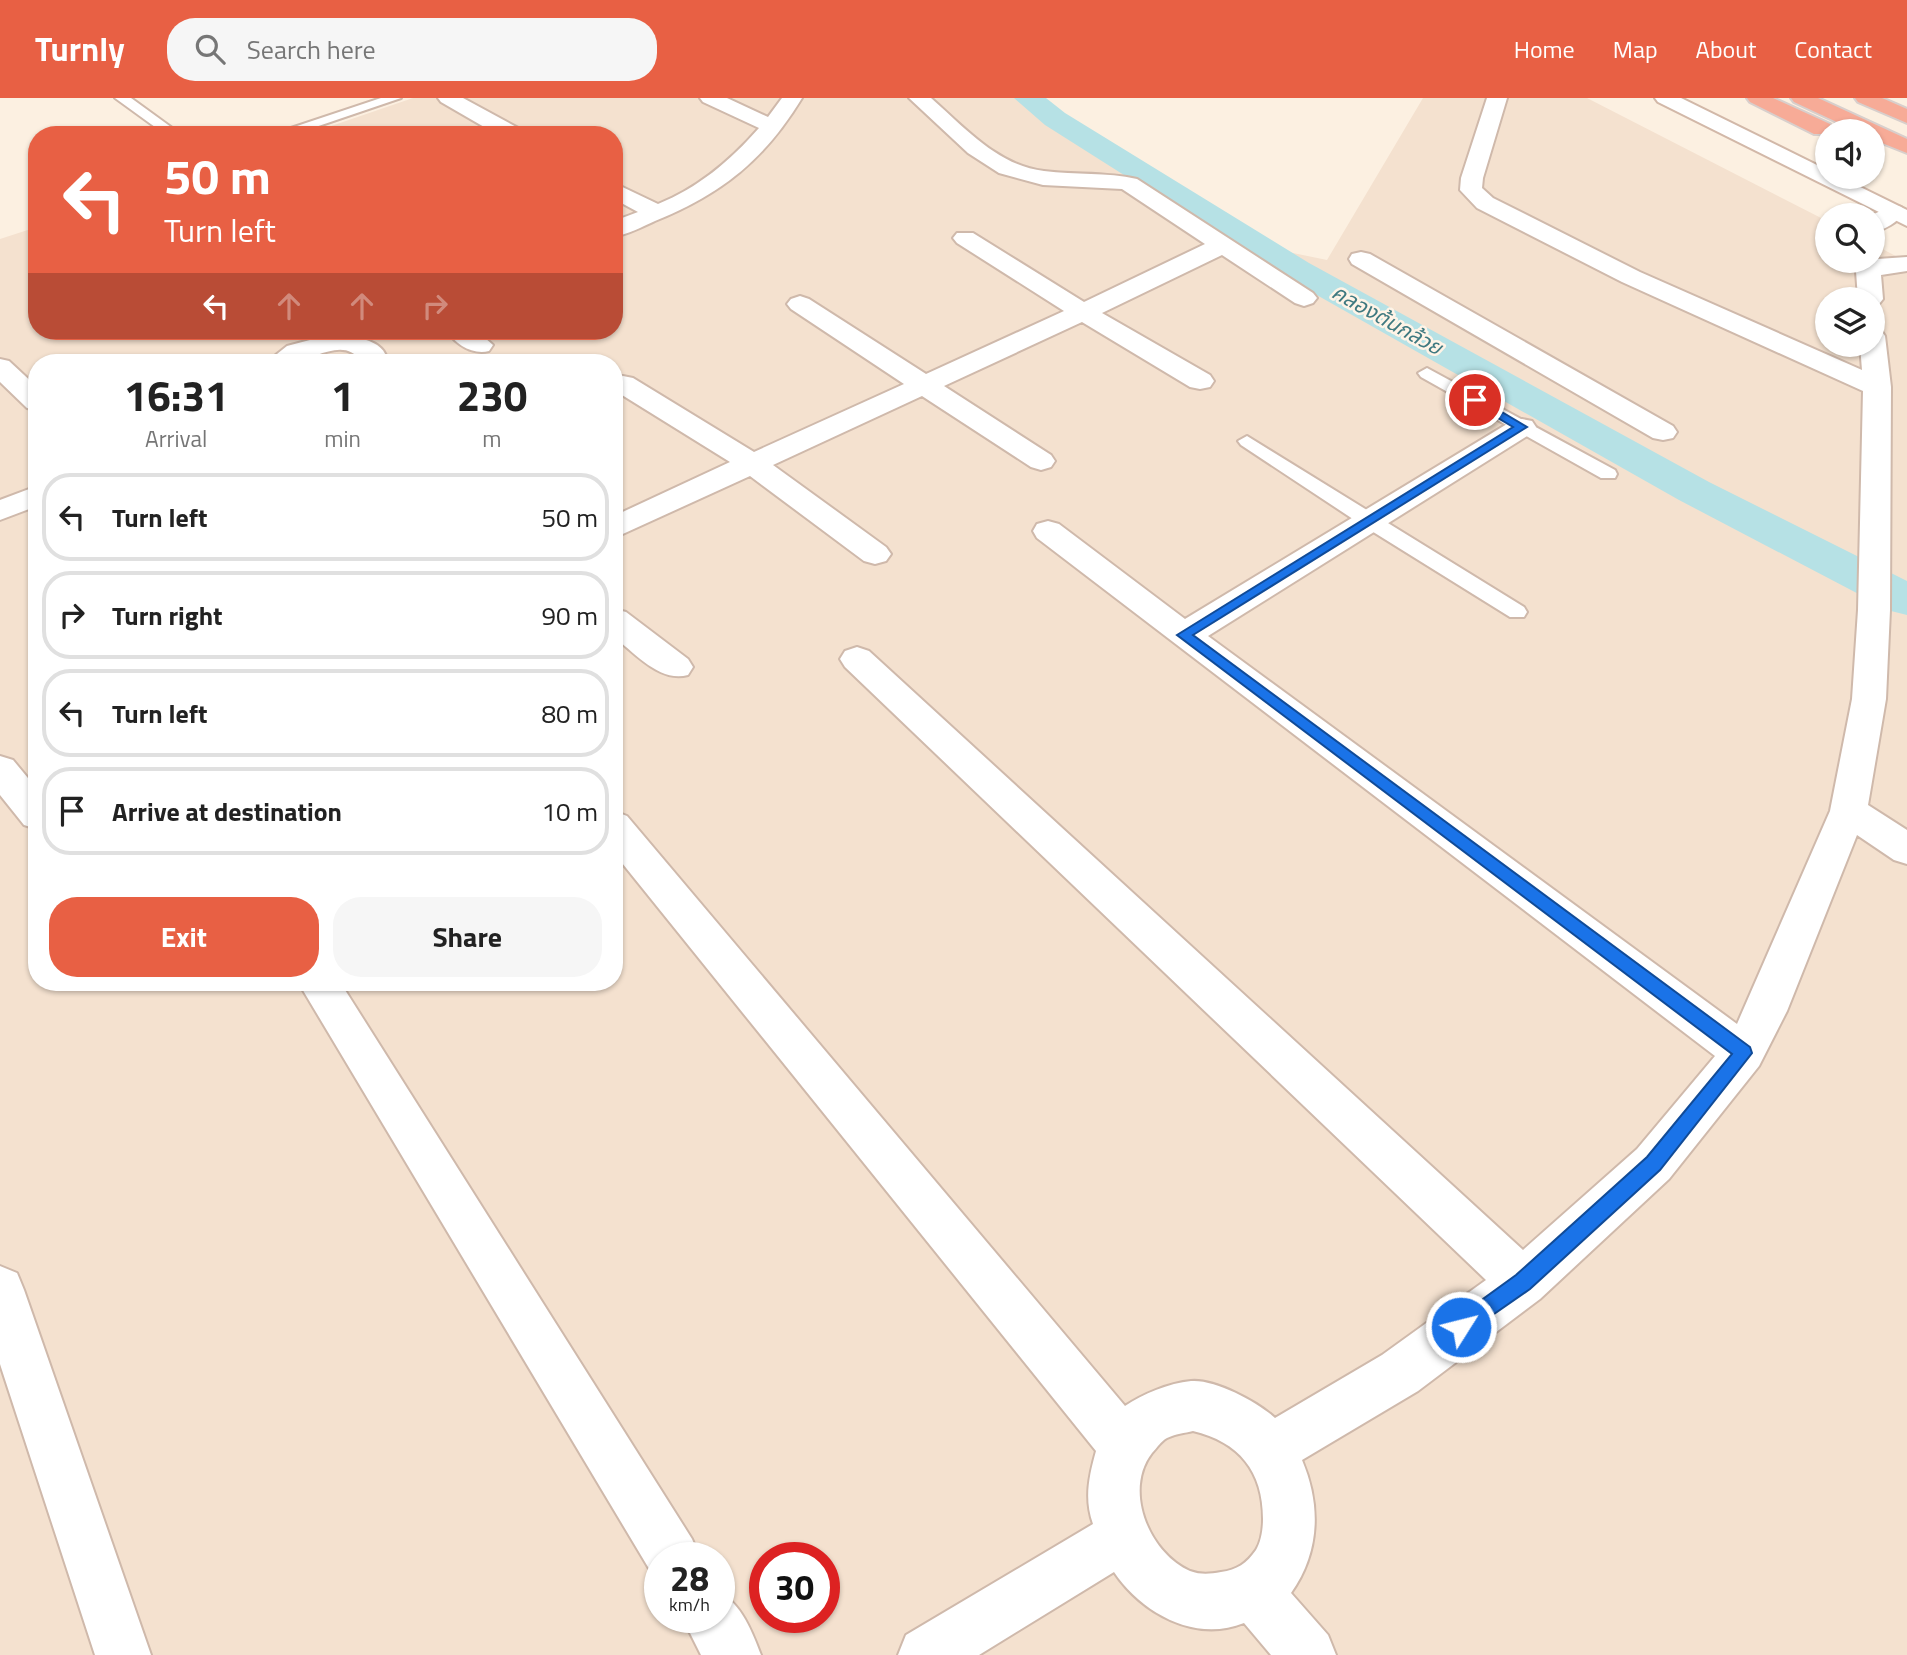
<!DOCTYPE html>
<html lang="en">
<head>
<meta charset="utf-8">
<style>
  body { margin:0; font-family:"Titillium Web","Noto Sans Thai",sans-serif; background:#f6f6f6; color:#222; height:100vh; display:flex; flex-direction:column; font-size:26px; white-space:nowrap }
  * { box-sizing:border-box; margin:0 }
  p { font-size:23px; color:#767676 }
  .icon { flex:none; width:38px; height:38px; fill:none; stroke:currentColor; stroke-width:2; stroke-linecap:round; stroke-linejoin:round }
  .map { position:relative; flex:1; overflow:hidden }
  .drawer { position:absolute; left:28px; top:256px; width:595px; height:637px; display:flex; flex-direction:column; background:#fff; border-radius:28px; box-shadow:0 2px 5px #0004 }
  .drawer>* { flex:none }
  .hud { position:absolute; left:28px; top:28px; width:595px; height:214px; border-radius:28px; box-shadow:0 2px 5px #0004; background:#e86044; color:#fff; overflow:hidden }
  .tools { position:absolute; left:1815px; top:21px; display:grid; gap:14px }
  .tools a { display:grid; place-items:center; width:70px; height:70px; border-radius:50%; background:#fff; box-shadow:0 2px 5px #0004; font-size:35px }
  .speed { position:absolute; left:644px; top:1444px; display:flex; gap:14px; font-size:35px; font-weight:700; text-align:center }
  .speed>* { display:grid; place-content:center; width:91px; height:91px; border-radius:50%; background:#fff; box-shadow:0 2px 5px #0004; line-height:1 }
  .speed small { font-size:18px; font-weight:400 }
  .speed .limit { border:10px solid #d22; background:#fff; color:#111 }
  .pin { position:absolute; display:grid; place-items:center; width:60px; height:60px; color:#fff; margin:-30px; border:4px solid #fff; border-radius:50%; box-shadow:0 2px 7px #0007 }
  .me { position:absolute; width:77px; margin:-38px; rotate:54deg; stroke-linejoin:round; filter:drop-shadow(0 0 5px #0008) }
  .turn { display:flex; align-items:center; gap:24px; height:147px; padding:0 21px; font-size:32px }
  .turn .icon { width:91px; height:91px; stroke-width:2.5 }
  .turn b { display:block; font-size:49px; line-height:60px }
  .lanes { display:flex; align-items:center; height:66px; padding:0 21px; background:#0003; justify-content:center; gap:35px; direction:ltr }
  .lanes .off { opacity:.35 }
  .eta { display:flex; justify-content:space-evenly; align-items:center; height:119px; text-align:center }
  .eta b { font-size:42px; font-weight:700; line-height:49px }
  .button { display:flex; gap:14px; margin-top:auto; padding:14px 21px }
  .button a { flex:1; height:80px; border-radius:28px; background:#e86044; color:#fff; font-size:28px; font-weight:700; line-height:80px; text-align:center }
  .button a+a { background:#f6f6f6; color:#222 }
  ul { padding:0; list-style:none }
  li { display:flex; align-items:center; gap:21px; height:88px; margin:0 14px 10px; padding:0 7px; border:4px solid #e0e0e0; border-radius:28px }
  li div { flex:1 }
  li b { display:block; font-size:26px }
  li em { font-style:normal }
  header { display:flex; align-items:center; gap:42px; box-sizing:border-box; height:98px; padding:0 35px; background:#e86044; color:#fff }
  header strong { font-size:33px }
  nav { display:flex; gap:38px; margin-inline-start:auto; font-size:24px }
  .search { width:490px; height:63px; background:#f6f6f6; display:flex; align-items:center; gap:18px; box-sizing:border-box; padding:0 24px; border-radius:28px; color:#767676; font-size:26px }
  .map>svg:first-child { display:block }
  .residential { fill:#f4e1cf; fill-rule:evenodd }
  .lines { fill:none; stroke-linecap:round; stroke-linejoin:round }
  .canal { fill:#b6e1e5; fill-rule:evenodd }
  .lane-casing { stroke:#cfb9ab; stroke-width:4 }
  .street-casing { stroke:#cfb9ab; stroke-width:4 }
  .secondary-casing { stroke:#d2b8a8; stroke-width:4 }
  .highway-casing { stroke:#d8cfcc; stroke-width:4 }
  .lane { fill:#fff; fill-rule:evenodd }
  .street { fill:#fff; fill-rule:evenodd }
  .secondary { fill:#fff; fill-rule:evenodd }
  .highway { fill:#f7ab97; fill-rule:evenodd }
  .route { fill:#1a73e8; stroke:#114b97; stroke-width:2 }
  .labels { text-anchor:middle; stroke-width:5; stroke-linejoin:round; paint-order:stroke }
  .far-water-label { font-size:21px; font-style:italic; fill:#3f7980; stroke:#fff4e7 }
</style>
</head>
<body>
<header>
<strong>Turnly</strong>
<div class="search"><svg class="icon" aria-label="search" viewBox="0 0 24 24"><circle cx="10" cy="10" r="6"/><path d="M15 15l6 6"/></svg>Search here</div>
<nav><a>Home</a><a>Map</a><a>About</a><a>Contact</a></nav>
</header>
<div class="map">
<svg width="1907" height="1557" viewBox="0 0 1907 1557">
  <rect width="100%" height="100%" fill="#fcf0e1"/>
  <path class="residential" d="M413,0H1031L1259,148L1327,162L1423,0H1587L1827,123V163H1872L1873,146L1907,164V1557H0V141L37,129V233H614V37H305ZM1827,201H1872V247H1827ZM37,264H614V884H37ZM660,1460H719V1519H660ZM765,1460H824V1519H765Z"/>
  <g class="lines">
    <path class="canal" d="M1014,0H1046L1065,15L1309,165L1709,384L1907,483V517L1891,513L1679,402L1285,179L1045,27Z"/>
    <g class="lane-casing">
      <path id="lane" d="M115,0H131L182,37H166Z
        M381,0H401L292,37H270Z
        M1427,270L1615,372L1617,376L1615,380H1601L1421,279L1418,275Z
        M1247,338L1524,509L1527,514L1524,519H1510L1362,427L1241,347L1238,343Z"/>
    </g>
    <g class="street-casing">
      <path id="street" d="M438,0H463L522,32L525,37H498L441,4Z
        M700,0H727L768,19L782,0H802C765,61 722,96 655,123C642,129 628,136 614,139V123L638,114L614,101V85L658,106C698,90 730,63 759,30L703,4Z
        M909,0H931C964,29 998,68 1044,73C1076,77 1106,74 1137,81L1313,195L1317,200L1313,205L1304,208L1295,205L1222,157L1102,215L1210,277L1214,283L1210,289L1200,291L1190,289L1082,224L944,288L1051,357L1055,363L1051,369L1041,372L1031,369L922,298L773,367L886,449L891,456L886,463L875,466L864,463L750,378L614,440V418L730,364L614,292V280L623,278L633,280L754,354L904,286L791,211L787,206L791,201L800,198L809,201L926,276L1064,213L957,145L953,140L957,135H973L1084,204L1205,146L1122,91L1043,87L999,75L968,55Z
        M1487,0H1507L1483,80L1482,90L1493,100L1640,174L1862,272L1860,247H1872V230L1881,232L1885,238L1891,289L1890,512L1886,601L1868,707L1907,732V766L1894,762L1857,737L1787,913L1759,968L1669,1081L1540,1201L1418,1293L1302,1362C1321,1407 1320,1454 1291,1495L1328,1537L1336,1557H1271L1244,1525C1195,1545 1142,1515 1114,1474L979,1557H898L906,1537L1093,1426C1084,1401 1089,1378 1096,1353L614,755V713L627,718L1125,1308C1143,1296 1169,1285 1191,1283C1215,1281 1258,1304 1275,1320L1382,1257L1486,1182L845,569L840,561L845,553L857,549L869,553L1523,1152L1637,1051L1715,958L1037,440L1033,433L1037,426L1048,423L1059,426L1185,521L1512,323L1522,321L1532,323L1536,329L1532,335L1208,538L1737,926L1830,713L1852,601L1858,512L1863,293L1622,184L1477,110L1460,92L1461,80ZM1193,1333C1239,1344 1263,1373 1263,1421C1263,1431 1261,1444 1256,1452C1247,1465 1237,1472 1221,1474C1210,1476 1201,1477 1190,1473C1149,1455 1123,1392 1152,1355C1157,1350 1161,1343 1167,1340C1175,1336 1185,1335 1193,1333Z
        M1893,107L1901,109L1905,114C1898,124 1884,132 1872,135V117Z
        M1361,154L1370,156L1673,328L1677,334L1673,340L1663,342L1653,340L1352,166L1349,161L1352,156Z
        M1907,159V173L1881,177L1883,201L1879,206L1872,208V201H1858L1856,173L1848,163Z
        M447,233H477L493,247L489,253C473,257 456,247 447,233Z
        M329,237C347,237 387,240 387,264H361C346,238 314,261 295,264C286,266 275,264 267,264L287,248Z
        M0,261L9,263L37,289V312L27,310L0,284Z
        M37,388V408L0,422V402Z
        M614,511L626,514L688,561L693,569L688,577C660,585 635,555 614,539Z
        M0,658L13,662L37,691V731L24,727L0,697Z
        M298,884H340L692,1441L700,1460H660V1482L654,1479Z
        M0,1168L17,1175L24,1192L151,1557H95L0,1266Z
        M719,1495C741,1504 753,1536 761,1557H701L682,1519H719Z"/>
    </g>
    <g class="secondary-casing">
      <path id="secondary" d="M1655,0H1681L1827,72V79H1840L1907,112V128L1658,4Z"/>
    </g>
    <g class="highway-casing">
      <path id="highway" d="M1747,0H1773L1830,26L1833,31L1827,33V36H1814L1750,4Z
        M1791,0H1818L1907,41V55L1872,41V33H1856L1794,4Z
        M1855,0H1882L1907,11V25L1858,4Z"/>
    </g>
    <use href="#lane" class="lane"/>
    <use href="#street" class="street"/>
    <use href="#secondary" class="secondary"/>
    <use href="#highway" class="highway"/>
  </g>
  <path class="route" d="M1475,298L1527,329L1193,537L1750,949L1752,955L1660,1072L1530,1191L1461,1239L1454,1237L1451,1229L1454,1222L1516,1177L1647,1059L1732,956L1177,537L1513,329L1471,304V299Z"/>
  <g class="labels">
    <g class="far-water-label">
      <text transform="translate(1387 222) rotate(29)" y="7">คลองต้นกล้วย</text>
    </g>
  </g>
</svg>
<div class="tools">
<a><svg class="icon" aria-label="sound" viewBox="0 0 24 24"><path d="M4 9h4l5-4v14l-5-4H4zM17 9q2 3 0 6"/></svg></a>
<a><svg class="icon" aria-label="search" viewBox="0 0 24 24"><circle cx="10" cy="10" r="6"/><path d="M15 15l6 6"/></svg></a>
<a><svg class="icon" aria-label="layers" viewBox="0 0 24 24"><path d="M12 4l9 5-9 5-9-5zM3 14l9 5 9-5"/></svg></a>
</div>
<div class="speed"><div>28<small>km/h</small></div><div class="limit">30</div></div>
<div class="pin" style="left:1475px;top:302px;background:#d93025"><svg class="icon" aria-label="arrive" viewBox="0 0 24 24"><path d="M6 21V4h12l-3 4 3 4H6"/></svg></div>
<svg class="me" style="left:1461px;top:1229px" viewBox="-20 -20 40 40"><circle r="17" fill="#1a73e8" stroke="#fff" stroke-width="3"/><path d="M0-11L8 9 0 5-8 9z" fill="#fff"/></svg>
<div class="hud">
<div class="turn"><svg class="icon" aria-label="left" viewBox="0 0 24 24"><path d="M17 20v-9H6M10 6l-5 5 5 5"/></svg><div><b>50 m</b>Turn left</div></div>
<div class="lanes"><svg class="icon" aria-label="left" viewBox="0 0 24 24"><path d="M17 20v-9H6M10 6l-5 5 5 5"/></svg><svg class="icon off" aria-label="ahead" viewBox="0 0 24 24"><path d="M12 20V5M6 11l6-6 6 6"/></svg><svg class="icon off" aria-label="ahead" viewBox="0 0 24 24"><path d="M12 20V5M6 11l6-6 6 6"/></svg><svg class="icon off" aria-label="right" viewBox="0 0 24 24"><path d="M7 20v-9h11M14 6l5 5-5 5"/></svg></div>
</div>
<section class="drawer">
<div class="eta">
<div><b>16:31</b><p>Arrival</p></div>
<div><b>1</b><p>min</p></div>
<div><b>230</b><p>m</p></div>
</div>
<ul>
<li><svg class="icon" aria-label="left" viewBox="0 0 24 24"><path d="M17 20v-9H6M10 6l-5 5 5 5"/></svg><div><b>Turn left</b></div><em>50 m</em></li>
<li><svg class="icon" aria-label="right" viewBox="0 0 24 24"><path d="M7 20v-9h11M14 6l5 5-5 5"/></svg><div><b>Turn right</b></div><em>90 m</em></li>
<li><svg class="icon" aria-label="left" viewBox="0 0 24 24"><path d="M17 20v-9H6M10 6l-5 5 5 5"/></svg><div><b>Turn left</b></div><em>80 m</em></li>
<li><svg class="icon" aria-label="arrive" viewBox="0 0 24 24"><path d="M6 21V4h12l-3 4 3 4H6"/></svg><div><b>Arrive at destination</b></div><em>10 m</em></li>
</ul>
<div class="button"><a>Exit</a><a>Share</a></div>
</section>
</div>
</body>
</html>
